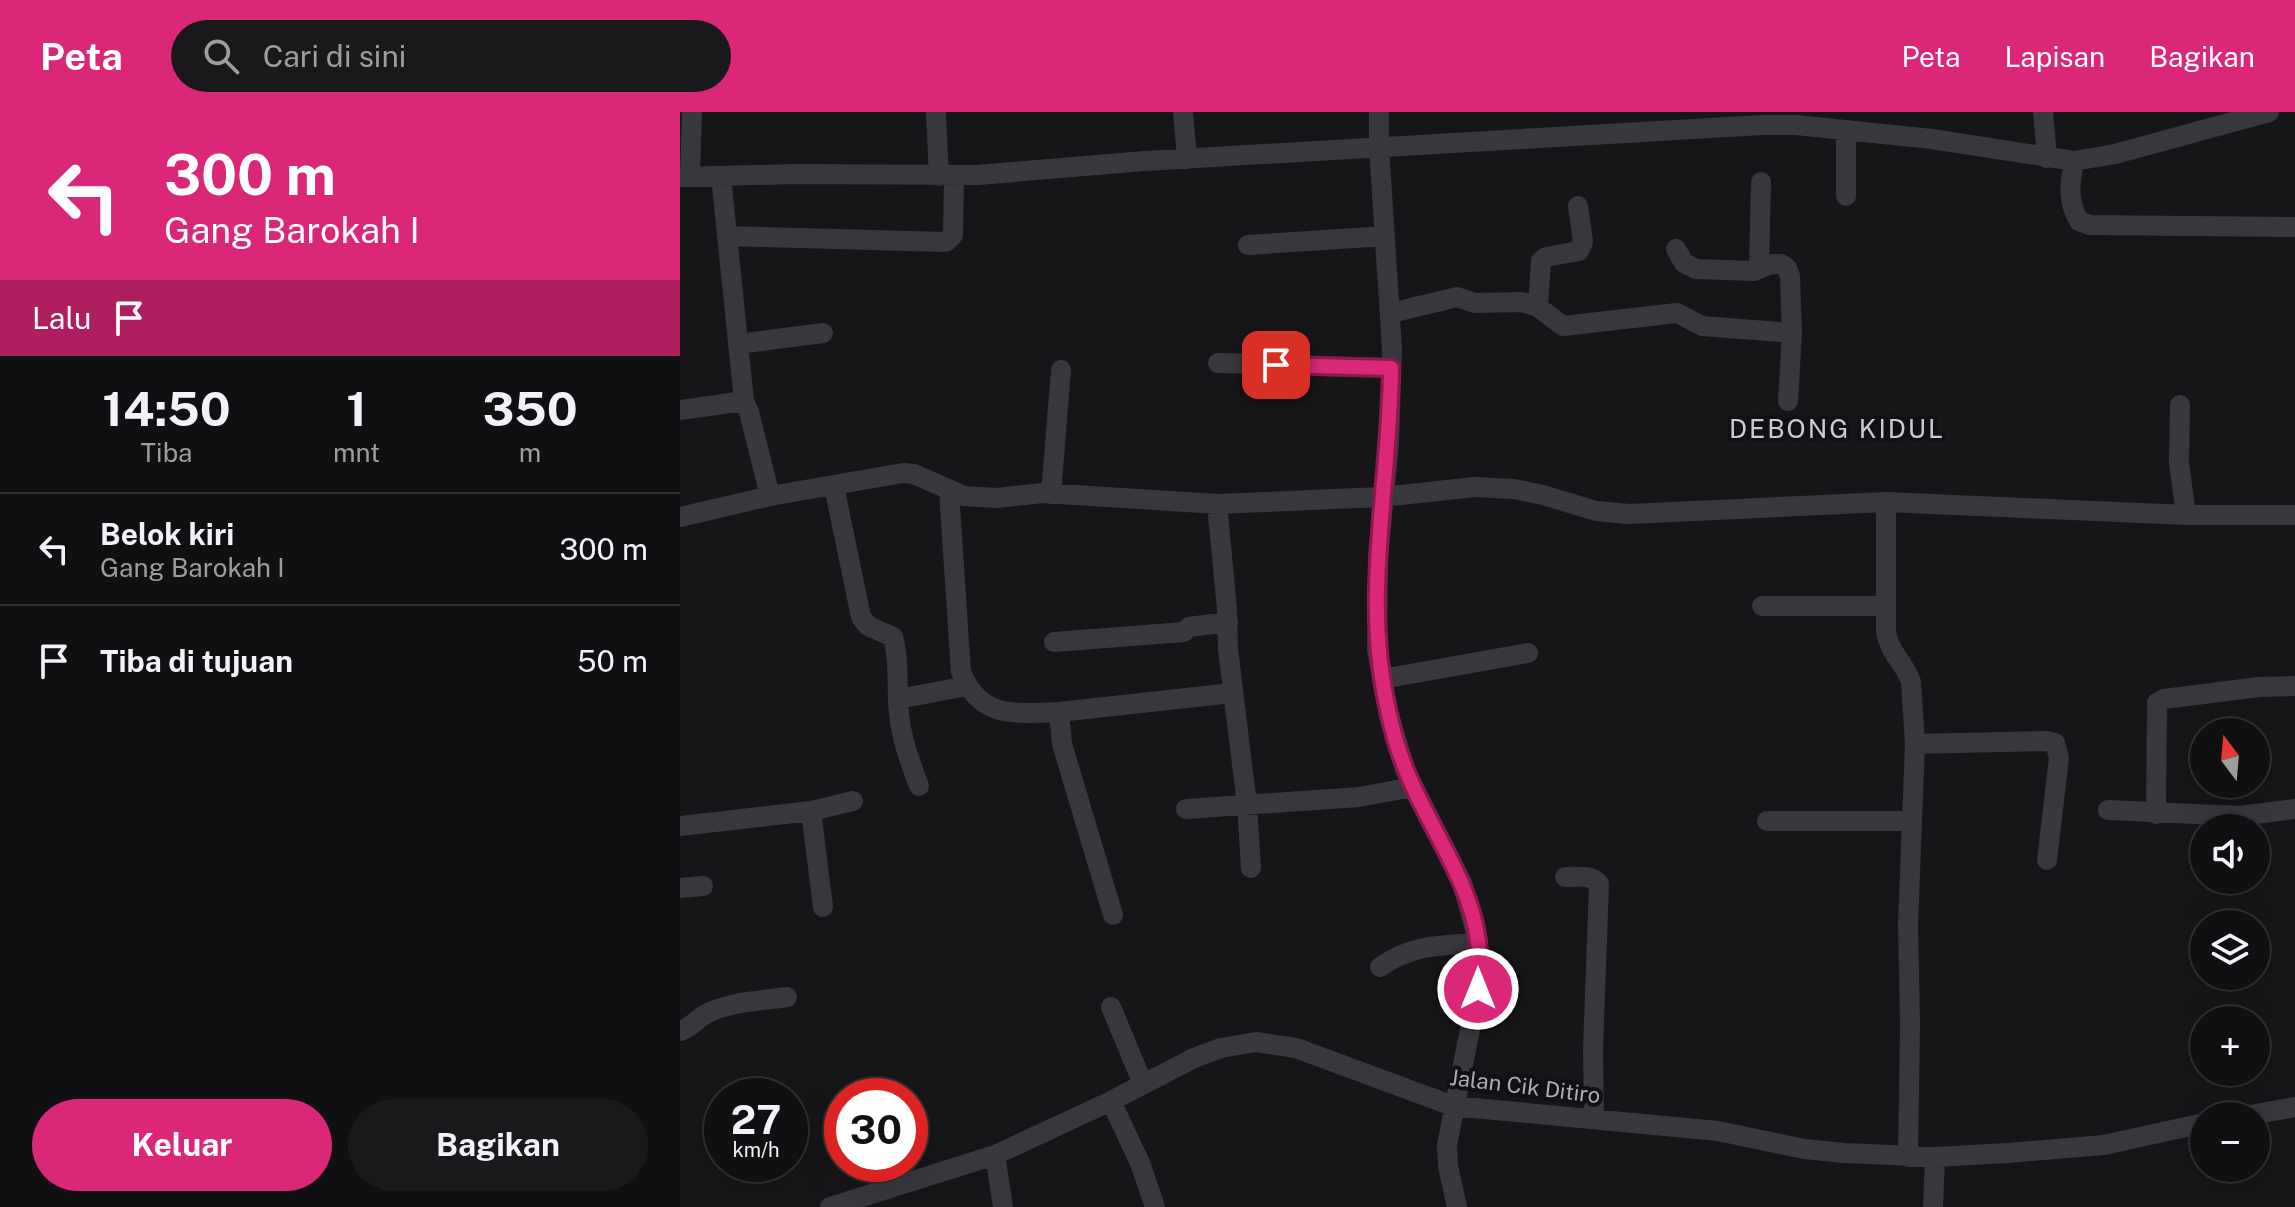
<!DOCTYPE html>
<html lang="id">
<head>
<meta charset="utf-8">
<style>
  body { margin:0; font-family:"Public Sans",sans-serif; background:#19191b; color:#f1f3f6; height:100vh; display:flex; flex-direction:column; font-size:30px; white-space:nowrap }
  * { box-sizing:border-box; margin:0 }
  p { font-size:26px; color:#9c9d9f }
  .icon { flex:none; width:44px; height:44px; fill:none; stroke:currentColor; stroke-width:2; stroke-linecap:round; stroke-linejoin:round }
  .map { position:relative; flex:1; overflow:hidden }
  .panel { display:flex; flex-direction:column; background:#101012; width:680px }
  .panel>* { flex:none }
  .guide { background:#db2777; color:#fff; overflow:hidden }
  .needle { width:52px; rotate:344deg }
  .buttons { position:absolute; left:1510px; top:606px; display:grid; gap:16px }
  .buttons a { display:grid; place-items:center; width:80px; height:80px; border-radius:50%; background:#101012; box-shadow:0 8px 32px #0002,0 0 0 2px #303032; font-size:40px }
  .speed { position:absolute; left:24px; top:966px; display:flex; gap:16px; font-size:40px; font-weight:700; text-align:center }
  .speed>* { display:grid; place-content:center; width:104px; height:104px; border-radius:50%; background:#101012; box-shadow:0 8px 32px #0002,0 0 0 2px #303032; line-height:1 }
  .speed small { font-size:20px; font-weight:400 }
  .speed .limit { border:12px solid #d22; background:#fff; color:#111 }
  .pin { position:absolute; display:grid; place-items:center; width:68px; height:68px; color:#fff; margin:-34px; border-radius:16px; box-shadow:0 4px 12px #0006 }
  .me { position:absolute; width:88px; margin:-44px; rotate:0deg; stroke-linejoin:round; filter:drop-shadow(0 0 6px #0008) }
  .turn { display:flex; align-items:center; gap:28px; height:168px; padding:0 32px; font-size:36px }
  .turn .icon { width:104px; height:104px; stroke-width:2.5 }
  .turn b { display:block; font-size:56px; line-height:68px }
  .then { display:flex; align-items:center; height:76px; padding:0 32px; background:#0003; gap:16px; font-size:30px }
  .eta { display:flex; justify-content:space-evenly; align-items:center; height:136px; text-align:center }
  .eta b { font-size:48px; font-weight:700; line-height:56px }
  .cta { display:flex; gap:16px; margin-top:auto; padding:16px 32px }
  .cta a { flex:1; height:92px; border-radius:48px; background:#db2777; color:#fff; font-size:32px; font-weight:700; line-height:92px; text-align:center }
  .cta a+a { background:#19191b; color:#f1f3f6 }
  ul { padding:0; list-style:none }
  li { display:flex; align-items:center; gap:24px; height:112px; padding:0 32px; border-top:2px solid #303032 }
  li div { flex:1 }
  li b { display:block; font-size:30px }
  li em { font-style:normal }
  header { display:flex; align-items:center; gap:48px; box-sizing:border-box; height:112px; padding:0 40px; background:#db2777; color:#fff }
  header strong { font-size:38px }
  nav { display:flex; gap:44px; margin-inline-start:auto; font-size:28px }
  .search { width:560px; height:72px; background:#19191b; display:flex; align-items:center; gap:20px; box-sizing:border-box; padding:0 28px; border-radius:44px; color:#9c9d9f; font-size:30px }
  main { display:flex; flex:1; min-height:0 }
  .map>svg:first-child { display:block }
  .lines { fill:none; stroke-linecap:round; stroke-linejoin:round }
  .minor { stroke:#37383d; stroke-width:20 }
  .route-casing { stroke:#8e194d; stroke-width:20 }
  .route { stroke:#db2777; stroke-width:14 }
  .labels { text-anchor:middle; stroke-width:8; stroke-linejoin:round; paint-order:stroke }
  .street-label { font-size:22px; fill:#a8adb8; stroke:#111113 }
  .quarter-label { font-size:26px; letter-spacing:2px; fill:#c9ccd4; stroke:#111113 }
</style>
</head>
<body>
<header>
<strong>Peta</strong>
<div class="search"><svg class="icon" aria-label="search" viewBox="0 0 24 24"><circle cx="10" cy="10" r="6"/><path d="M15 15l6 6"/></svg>Cari di sini</div>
<nav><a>Peta</a><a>Lapisan</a><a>Bagikan</a></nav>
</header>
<main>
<section class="panel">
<div class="guide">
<div class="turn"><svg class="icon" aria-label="left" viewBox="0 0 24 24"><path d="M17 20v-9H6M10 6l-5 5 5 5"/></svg><div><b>300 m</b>Gang Barokah I</div></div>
<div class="then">Lalu<svg class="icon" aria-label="arrive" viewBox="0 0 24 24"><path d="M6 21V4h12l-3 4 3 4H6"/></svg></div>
</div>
<div class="eta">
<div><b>14:50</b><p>Tiba</p></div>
<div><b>1</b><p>mnt</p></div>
<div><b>350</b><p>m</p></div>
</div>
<ul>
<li><svg class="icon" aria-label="left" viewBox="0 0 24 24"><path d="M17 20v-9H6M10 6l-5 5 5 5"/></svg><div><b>Belok kiri</b><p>Gang Barokah I</p></div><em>300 m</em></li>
<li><svg class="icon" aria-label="arrive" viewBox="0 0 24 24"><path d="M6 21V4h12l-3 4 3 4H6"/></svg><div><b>Tiba di tujuan</b></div><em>50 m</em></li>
</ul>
<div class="cta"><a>Keluar</a><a>Bagikan</a></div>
</section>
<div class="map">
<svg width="1615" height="1095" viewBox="0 0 1615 1095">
  <rect width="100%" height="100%" fill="#161618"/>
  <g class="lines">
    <path class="minor" d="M503,0L507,47
      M699,0V35L712,237L709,332L698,445L697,538L709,604L726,660L783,773L798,829V877L767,1033L768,1054L777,1095
      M1363,0L1367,46
      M256,3L259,64
      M1394,49C1390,71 1387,89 1399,109L1410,113L1615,115
      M41,64L64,289
      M0,65L117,62L298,63L465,49L1082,13H1116L1252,27L1394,49L1435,42L1589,0
      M10,65L12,0
      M1166,84V19
      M47,124L266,130L273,123L274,64
      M568,133L705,124
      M996,137L1004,151L1016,157L1074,159L1091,152H1101L1107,156L1110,164L1112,221L1108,289
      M1079,157L1081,70
      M858,195L861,149L866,145L899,139L903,130L898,94
      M711,201L777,185L795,191L842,190L858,195L883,214L997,201L1022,214L1112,221
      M58,232L143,221
      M538,251L711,256
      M1500,293L1499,351L1506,403
      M0,298L64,289L69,300L90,384
      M154,374L181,505L188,514L213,525C220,550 216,576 219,601C221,626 230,650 239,674
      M269,379L281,560C301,608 335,601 379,600
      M371,382L381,258
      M1206,390V520C1210,542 1224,550 1231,570L1235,632L1228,813L1230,911L1228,1045
      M537,392L547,497L548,537L567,693L571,756
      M0,405L90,384L223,361L234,362L284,384L316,386L363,381L537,392L702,385L795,375L834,377L863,383L916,399L949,402L1206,390L1506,403H1615
      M1082,494H1205
      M374,530L504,520L509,515L548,510
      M702,567L848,541
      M218,587L287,574
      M1235,632L1366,629L1375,631L1379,646L1367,748
      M506,697L679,685L733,675
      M1428,698L1559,704L1615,697
      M131,699L143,795
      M1476,702L1477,591L1484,587L1579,575L1615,574
      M1087,709H1230
      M0,714L131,699L173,689
      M885,765C897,765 911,762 919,772L913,938L914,1007
      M0,776L23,774
      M433,803L382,632L379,600L552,581
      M700,855C734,832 759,834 798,831
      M431,895L463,972
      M0,919C11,916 16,907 26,902C50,889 81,889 107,885
      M431,989L460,1051L475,1095
      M1565,1004L1615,995
      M315,1043L323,1095
      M150,1095L315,1043L431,989L514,946L541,936L576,930L616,936L773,994L1038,1019L1124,1037L1165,1041L1255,1045L1328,1041L1424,1033L1524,1011
      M1253,1095L1255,1045"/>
  </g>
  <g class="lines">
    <g class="route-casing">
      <path id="route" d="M596,253L711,256C710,373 681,487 709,602C714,626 722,650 732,672C754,722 791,773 798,829C800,844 798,862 798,877"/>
    </g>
    <use href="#route" class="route"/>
  </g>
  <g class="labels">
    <g class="street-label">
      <text transform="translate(845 974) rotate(7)" y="8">Jalan Cik Ditiro</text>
    </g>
    <g class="quarter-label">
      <text x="1157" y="326">DEBONG KIDUL</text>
    </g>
  </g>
</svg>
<div class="buttons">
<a><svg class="needle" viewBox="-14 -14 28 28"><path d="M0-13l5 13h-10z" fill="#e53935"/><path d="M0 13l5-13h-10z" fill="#9c9d9f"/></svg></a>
<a><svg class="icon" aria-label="sound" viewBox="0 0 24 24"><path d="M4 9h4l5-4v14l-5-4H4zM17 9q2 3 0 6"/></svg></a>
<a><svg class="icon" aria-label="layers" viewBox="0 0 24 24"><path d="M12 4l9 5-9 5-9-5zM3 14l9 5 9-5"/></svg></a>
<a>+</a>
<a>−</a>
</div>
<div class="speed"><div>27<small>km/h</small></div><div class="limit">30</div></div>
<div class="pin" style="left:596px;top:253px;background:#d93025"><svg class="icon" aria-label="arrive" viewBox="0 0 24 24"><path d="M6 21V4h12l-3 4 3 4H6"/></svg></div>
<svg class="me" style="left:798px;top:877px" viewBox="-20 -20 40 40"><circle r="17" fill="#db2777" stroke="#fff" stroke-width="3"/><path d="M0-11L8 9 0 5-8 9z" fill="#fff"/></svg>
</div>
</main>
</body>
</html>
